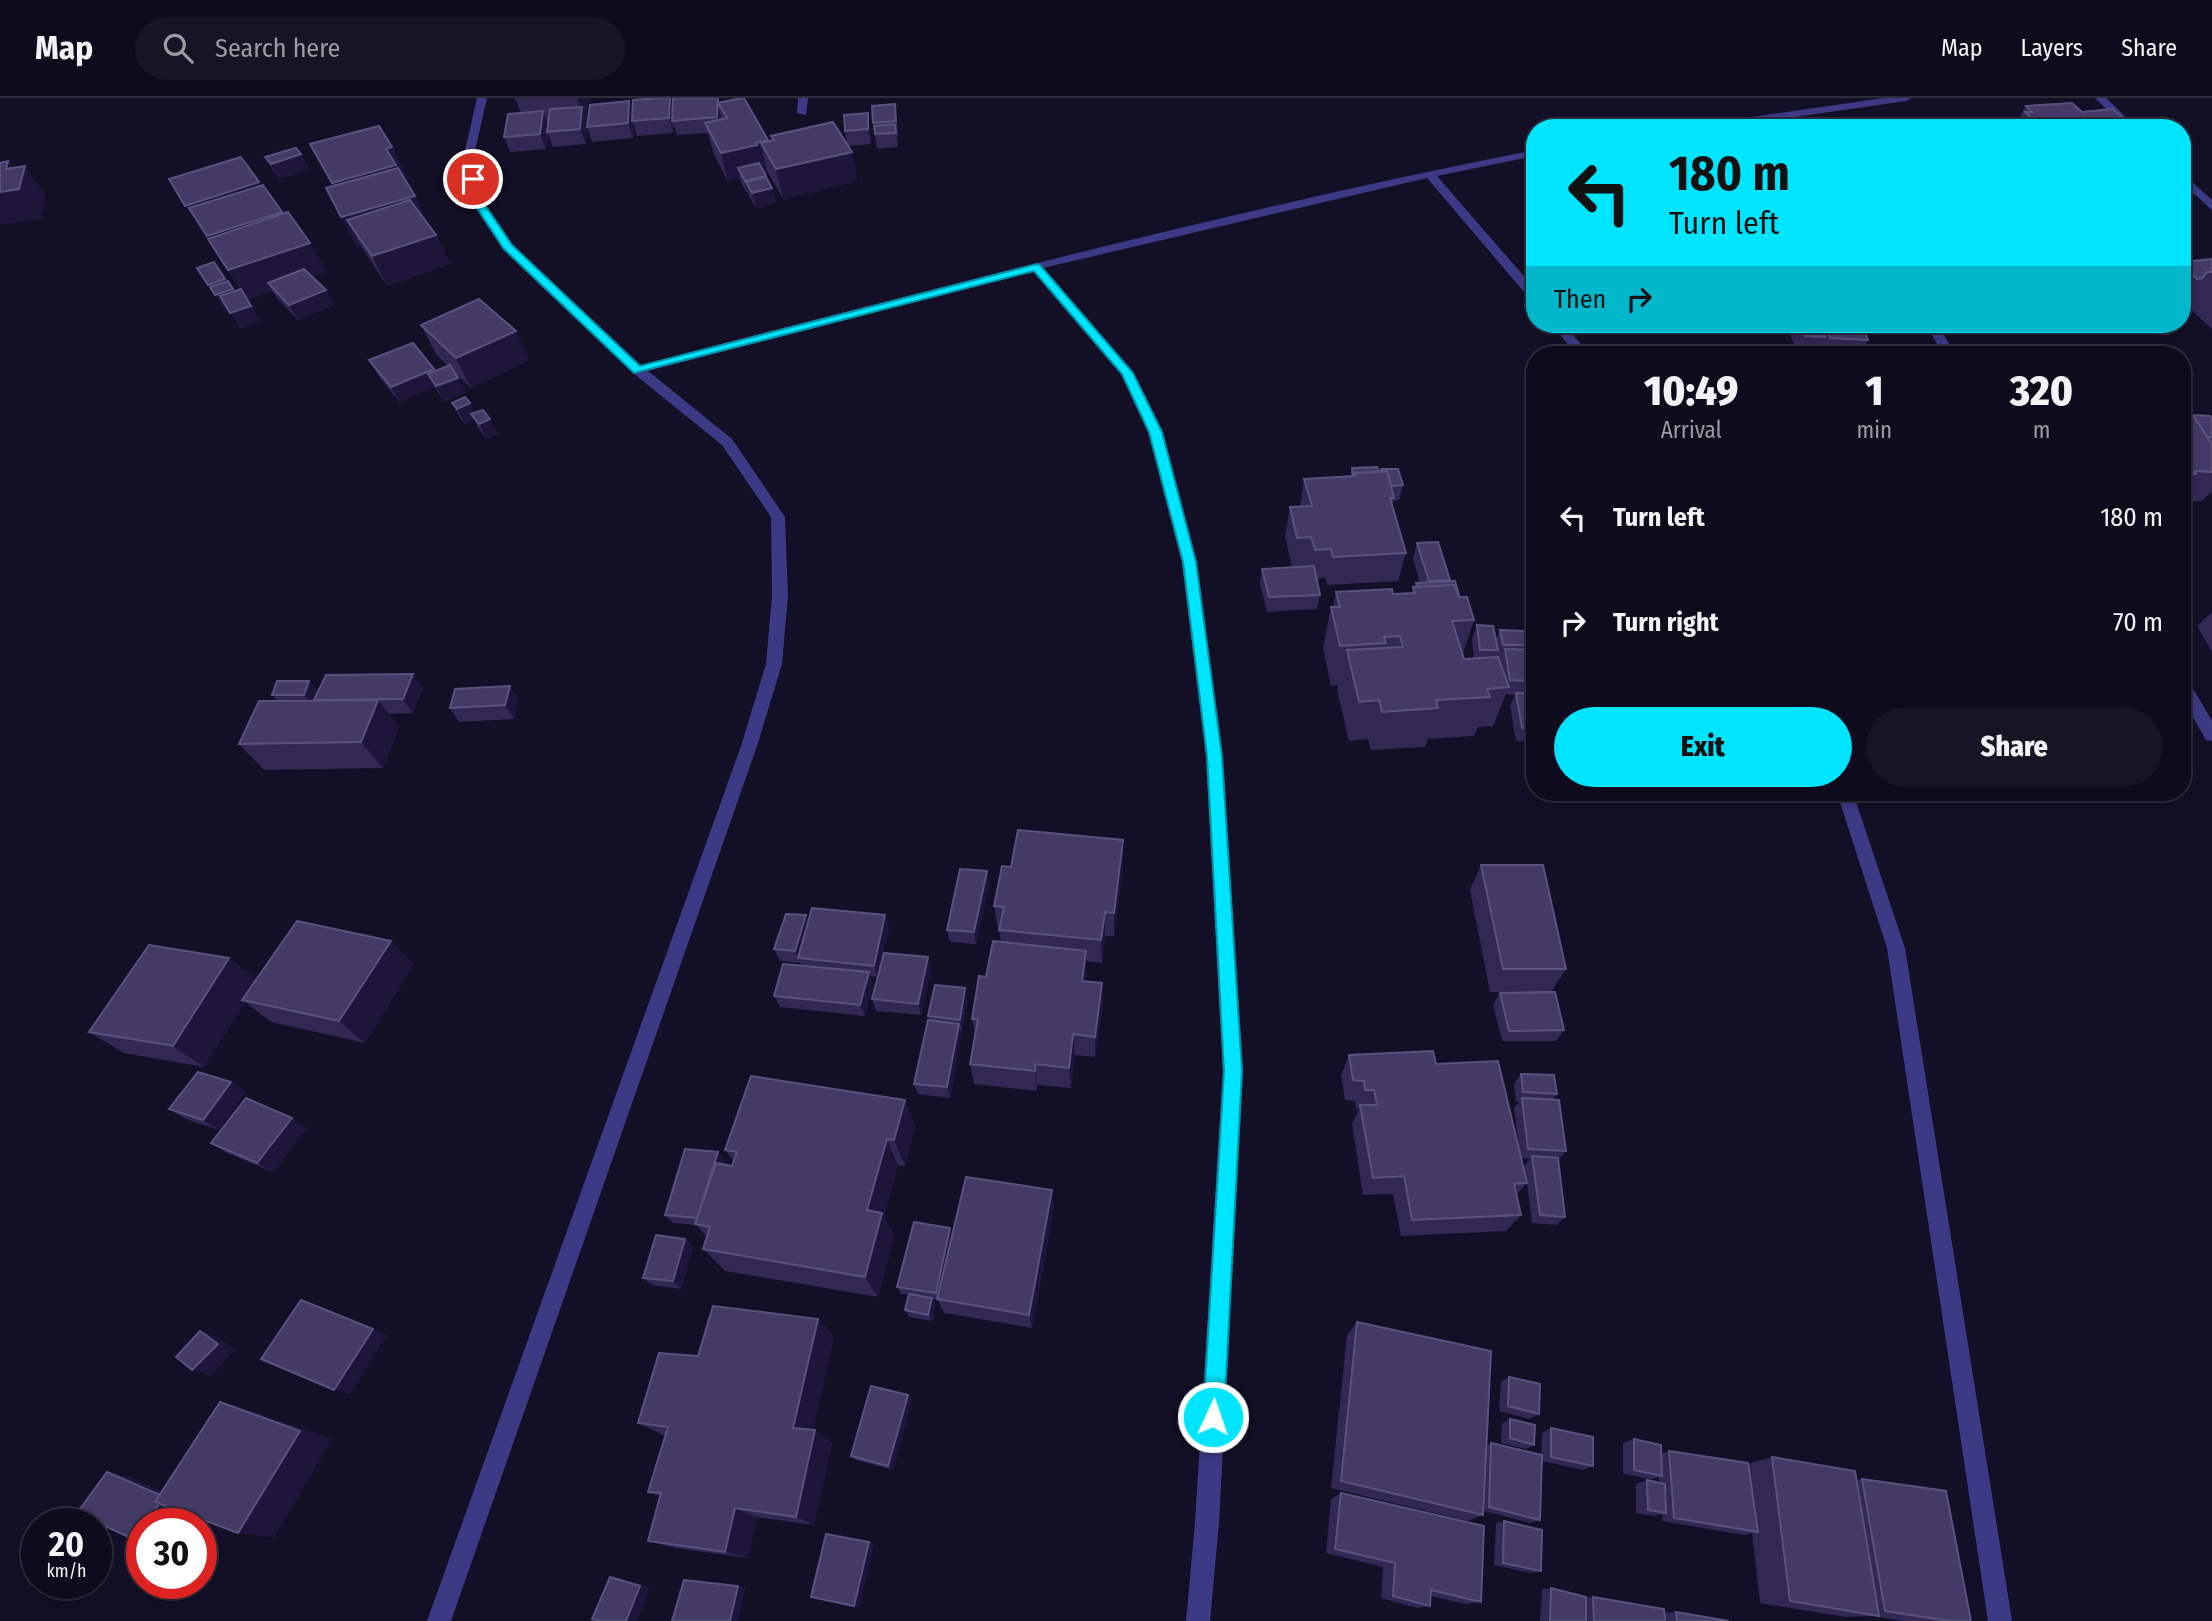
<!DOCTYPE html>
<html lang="en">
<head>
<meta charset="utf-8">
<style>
  body { margin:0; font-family:"Fira Sans Condensed",sans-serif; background:#171425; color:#f1f3f6; height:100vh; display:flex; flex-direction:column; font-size:26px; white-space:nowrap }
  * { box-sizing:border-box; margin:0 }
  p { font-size:23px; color:#9b9ba3 }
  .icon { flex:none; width:38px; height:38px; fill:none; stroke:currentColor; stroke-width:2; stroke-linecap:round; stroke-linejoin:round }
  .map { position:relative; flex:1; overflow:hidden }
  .side { position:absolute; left:1526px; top:248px; width:665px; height:455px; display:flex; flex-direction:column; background:#0e0b1c; border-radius:28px; box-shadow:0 4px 10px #0003,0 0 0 2px #2e2b3b }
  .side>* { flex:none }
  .guide { position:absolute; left:1526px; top:21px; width:665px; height:214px; border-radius:28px; box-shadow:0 4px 10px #0003,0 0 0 2px #2e2b3b; background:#00e5ff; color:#111; overflow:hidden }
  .speed { position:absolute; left:21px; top:1410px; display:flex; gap:14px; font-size:35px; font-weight:700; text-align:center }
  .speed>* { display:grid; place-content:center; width:91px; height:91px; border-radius:50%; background:#0e0b1c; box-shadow:0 4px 10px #0003,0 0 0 2px #2e2b3b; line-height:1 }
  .speed small { font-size:18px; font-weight:400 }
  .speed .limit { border:10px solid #d22; background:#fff; color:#111 }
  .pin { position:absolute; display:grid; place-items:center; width:60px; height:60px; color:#fff; margin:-30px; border:4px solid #fff; border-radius:50%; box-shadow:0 2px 7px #0007 }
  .me { position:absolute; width:77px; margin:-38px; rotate:3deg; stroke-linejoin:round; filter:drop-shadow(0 0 5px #0008) }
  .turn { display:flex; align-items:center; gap:24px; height:147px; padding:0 28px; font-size:32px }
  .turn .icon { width:91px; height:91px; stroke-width:2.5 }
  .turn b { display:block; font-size:49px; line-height:60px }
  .then { display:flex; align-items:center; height:66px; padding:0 28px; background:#0003; gap:14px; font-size:26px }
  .eta { display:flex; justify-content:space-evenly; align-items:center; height:119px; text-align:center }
  .eta b { font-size:42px; font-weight:800; line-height:49px }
  .primary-button { display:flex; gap:14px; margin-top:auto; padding:14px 28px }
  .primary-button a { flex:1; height:80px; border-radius:42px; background:#00e5ff; color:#111; font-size:28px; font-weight:800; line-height:80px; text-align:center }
  .primary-button a+a { background:#171425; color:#f1f3f6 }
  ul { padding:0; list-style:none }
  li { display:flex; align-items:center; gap:21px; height:105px; padding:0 28px }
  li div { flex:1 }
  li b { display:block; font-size:26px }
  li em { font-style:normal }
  header { display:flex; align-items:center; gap:42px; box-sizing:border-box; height:98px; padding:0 35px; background:#0e0b1c; border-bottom:2px solid #2e2b3b }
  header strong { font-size:33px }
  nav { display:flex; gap:38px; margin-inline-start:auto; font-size:24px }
  .search { width:490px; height:63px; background:#171425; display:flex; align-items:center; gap:18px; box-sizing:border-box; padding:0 24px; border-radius:38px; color:#9b9ba3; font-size:26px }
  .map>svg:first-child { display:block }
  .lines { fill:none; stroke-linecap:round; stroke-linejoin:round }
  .service { fill:#3d3a85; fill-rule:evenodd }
  .minor { fill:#3d3a85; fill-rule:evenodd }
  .wall { fill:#312854; fill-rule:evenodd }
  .shaded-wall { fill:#1d163a }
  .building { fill:#433a66; stroke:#5a527e; stroke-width:2 }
  .route { fill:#00e5ff; stroke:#0095a6; stroke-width:2 }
</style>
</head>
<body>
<header>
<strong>Map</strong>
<div class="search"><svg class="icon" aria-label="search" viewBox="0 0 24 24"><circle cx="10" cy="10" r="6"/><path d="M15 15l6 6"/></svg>Search here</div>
<nav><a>Map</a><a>Layers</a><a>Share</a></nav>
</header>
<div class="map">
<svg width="2212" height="1523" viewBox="0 0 2212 1523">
  <rect width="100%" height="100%" fill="#130f26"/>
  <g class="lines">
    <path class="service" d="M798,0H808L806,17L797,15Z"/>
    <path class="minor" d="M477,0H487L474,57L484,104L512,147L641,267C938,190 1235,111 1535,52V58L1437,78L1535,191V203L1531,202L1427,80L1043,170L1132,272L1163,334L1196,464L1222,658L1243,973L1219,1425L1210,1523H1186L1195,1425L1223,973L1206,658L1182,464L1149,334L1121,276L1033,173L648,273L732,341L785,419L788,498L782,566L757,648L451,1523H427L741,648L766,566L772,498L771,419L722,347L633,275L504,152L472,104L464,57Z
      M1884,0H1911L1906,3L1720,30H1691L1696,27Z
      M2095,0H2106L2137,30H2126Z
      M2182,75L2212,102V112L2182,85Z
      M1551,226H1564L1590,257H1577Z
      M1925,226H1937L1956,257H1944Z
      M2182,580L2188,582L2212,623V643L2206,642L2182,600Z
      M1837,695H1853L1905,850L2012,1523H1988L1887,850Z"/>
  </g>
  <path class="wall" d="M515,0H589L586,18L587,23L633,14L720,4L768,42V43L772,42L771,38L847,46L845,33L870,30L871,46L848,48L852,54L857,83L783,101L767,73L764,74L772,90L776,105L756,110L741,85L740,81L728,84L713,54L708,35L677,37L673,26V35L637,38L634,27L633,40L592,44L587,29L586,46L553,49L548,36L546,51L510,54L504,39L521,15Z
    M2026,8L2082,14L2133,28L2132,30H2013Z
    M897,21L898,38H897L898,49L877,51L873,25Z
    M310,46L392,49L406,78L403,79L415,98L427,124L436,137L450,166L387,188L361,148L357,149L333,88Z
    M301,56L309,71L279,81L274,74L265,59Z
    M261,87L327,174L312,179L334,207L298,222L277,200L272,193L248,202L260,223L240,230L228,211L225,212L197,170L227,184L234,193L240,191L206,137H204Z
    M2212,161V231L2183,204L2190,195L2185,196L2182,193V164Z
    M1792,226H1819L1820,228L1821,226H1861L1868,242L1859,257L1821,255L1819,250L1817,254L1797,253L1788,232Z
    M1961,226H2084L2083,227L2054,228L2050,233L1998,235L1991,226L1985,234L1967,235Z
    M421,227L529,262L471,290L454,274L466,295L444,303L435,289L399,304L378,277L369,262L434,271L435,273L448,268L436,256Z
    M2182,300L2193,317L2212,321V393L2202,403H2182Z
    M452,305H470L475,315L498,336L487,341L479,331L474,322L465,326L460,320Z
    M1352,370L1379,374H1381V371L1403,387L1399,402L1394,403L1392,409L1406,455L1398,483L1327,487L1325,480L1317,481L1320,497L1317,511L1267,514L1260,486L1262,471L1292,469L1285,438L1290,409L1300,408L1304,381L1350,378Z
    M1417,445L1450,482V484L1459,497V499L1474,522L1463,555L1464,561L1474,560L1472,541L1477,527L1496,542L1500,532L1528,547L1526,552L1535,576V586L1531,595H1535V644L1516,643L1510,608L1515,597L1506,596L1493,628L1478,629L1474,638L1428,641L1425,649L1371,652L1368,641L1349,643L1337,592L1338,587L1331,588L1323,550L1331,509H1333L1336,494L1393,496L1411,495L1413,489H1415L1416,485H1420L1413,460Z
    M2212,514V554L2197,528Z
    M413,576L423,590L413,615L388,616L399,629L383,670L264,672L239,646L277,603L272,597L309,583L318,593Z
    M510,588L518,602L514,621L459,624L450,610Z
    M1123,742V767L1114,838H1105L1102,865L1086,863L1085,884L1102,885L1103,907L1095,959L1075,957L1071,990L1037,987V993L974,986L970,966L975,936L972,921L986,879L1001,844L999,832H998L994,808Z
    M1481,767L1566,871L1551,894H1490L1470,792Z
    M987,773L989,786L976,846L950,844L947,832Z
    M808,824L889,829L877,879L870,878L873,886L865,918L780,909L774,898L802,868L800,865L780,863L774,851Z
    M229,860L256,881L414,866L365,945L271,924L245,904L204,969L124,955L89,934Z
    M931,871L921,917L876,913L872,901Z
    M1500,895L1564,932L1556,943H1502L1493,906Z
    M968,902L962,933L960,932L961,937L950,1000L918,996L914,986L929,922L928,918Z
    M1349,957L1436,966L1520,1058L1514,1010L1519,1004H1516L1514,986L1521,976L1557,996L1552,1002L1566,1053L1558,1062L1565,1119L1556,1127L1532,1125L1527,1085L1516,1097L1521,1117L1506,1133L1401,1138L1393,1096L1363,1097L1352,1026L1359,1011H1356L1355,1003L1345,1002L1341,977ZM1521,1060L1530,1061L1524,1068L1526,1083Z
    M231,984L246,994L219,1032L186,1021L169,1011Z
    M905,1002L915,1029L905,1068L898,1067L884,1118L894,1138L878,1199L725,1173L703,1151L707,1139L696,1127L673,1125L665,1117L725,1063L724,1066L732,1068L734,1064L725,1052Z
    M307,1030L273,1074L227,1055L211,1045Z
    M1052,1092L1054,1109L1032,1230L944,1215L937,1201H933L936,1207L932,1223L909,1219L905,1212L909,1197L901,1196L897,1189L952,1136Z
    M685,1141L693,1149L681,1191L652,1187L643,1180Z
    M818,1221L834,1239L813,1332L832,1345L814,1427L757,1419L748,1460L675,1450L648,1443L660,1398L648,1394L665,1338L638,1325Z
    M1357,1224L1486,1348L1491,1345L1541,1357L1542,1335L1551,1330L1593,1368L1583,1372L1542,1363L1540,1422L1531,1425L1484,1413L1483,1417L1468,1423L1331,1390L1347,1237Z
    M1509,1279L1539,1316L1530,1321L1499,1313L1501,1284Z
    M908,1297L912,1302L893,1372L856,1362L851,1358Z
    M1510,1321L1534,1347L1526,1351L1501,1345L1502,1326Z
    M1634,1341L1661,1356L1669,1353L1748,1366L1772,1359L1857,1382L1862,1381L1971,1523H1904L1872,1518L1846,1519L1760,1505L1752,1435L1744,1437L1662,1423V1416L1654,1418L1636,1415V1386L1647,1382L1659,1385V1379L1650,1381L1623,1376V1345Z
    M1341,1395L1481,1504L1465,1506L1431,1498L1430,1508L1417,1510L1381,1500L1383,1469L1326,1455L1331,1401Z
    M1504,1423L1541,1473L1531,1475L1494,1467L1496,1425Z
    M1551,1490L1586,1500L1593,1499L1665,1515L1676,1514L1729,1523H1540L1542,1491Z"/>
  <path class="shaded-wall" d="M577,0H589L586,18L587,23L586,46L580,31L582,15Z
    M670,0L674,14L672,23L673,35L669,20Z
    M718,0H719L721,10L718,5L721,19V34L717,19Z
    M629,3L634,18L632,23L634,27L633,40L628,25Z
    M543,13L549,28L547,34L546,51L540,36Z
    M868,15L870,30L871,46L868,31Z
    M768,42L773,66L761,45L767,73L763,74L738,70L740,81L728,84L721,55Z
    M392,49L406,78L402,80L347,115L332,85L386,51Z
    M852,54L857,83L783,101L776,71Z
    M301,56L309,71L279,81L271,66Z
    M8,63L22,81L25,68L46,98L41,121L0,127V94Z
    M766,78L769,91L772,90L776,105L756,110L752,95L746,84L749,97L748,98L745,83Z
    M259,84L276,114L204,137L185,108Z
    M415,98L429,128L347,122L361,148L357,149L341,119Z
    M282,114L299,143L226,168L207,138Z
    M436,137L450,166L387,188L372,158Z
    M310,145L327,174L274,192L268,185L272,193L248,202L260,223L240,230L230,215L251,208L228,172Z
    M225,181L242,206L225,212L208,187Z
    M326,192L334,207L298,222L289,207Z
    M516,233L529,262L471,290L456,260Z
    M434,271L442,286L458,280L466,295L444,303L436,288L428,276L435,289L399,304L391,289Z
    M470,305L478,320L471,316L474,322L465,326L457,311Z
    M490,321L498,336L487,341L479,326Z
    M413,576L423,590L413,615L403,601Z
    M309,583L321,597L315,610L304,597Z
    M510,588L518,602L514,621L505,607Z
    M378,602L399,629L383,670L361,644Z
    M1123,742V767L1114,838V815Z
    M987,773L989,786L976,846L974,834Z
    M1105,814V838L1102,865L1101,842Z
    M806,817L811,829L798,860L800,865L795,853Z
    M885,817L889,829L877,879L874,868Z
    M391,843L414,866L365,945L339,923Z
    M1086,853V875L1083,905L1082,883Z
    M928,859L931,871L921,917L918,906Z
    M229,860L258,882L242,902L245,904L204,969L173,948Z
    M869,874L873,886L865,918L860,907Z
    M1102,885L1103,907L1095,959V939Z
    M965,890L968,902L962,933L960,922Z
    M959,926L961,937L950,1000L947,989Z
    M1073,936L1075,957L1071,990L1069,970Z
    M1035,966L1037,987V993L1035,973Z
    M231,984L246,994L219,1032L203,1022Z
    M905,1002L915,1029L905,1068L894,1042Z
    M292,1020L307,1030L273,1074L257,1065Z
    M887,1041L898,1067L884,1118L894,1138L878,1199L865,1179L867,1112Z
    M718,1054L725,1063L706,1128L698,1120Z
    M1052,1092L1054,1109L1032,1230L1029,1217Z
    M950,1130L953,1138L939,1202L936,1195Z
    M685,1141L693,1149L681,1191L673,1183Z
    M932,1200L936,1207L932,1223L928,1217Z
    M818,1221L834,1239L811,1343L793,1330Z
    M373,1231L387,1237L350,1297L334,1292Z
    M200,1233L218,1239L235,1252L211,1278L192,1272Z
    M908,1297L912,1302L893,1372L888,1368Z
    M220,1304L255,1314L332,1341L274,1440L238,1435Z
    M815,1332L832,1345L814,1427L796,1419Z
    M107,1374L128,1378L184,1402L168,1426H145Z
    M735,1410L757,1419L748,1460L725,1454Z
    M142,1431V1443L135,1442Z
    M869,1444L874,1446L860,1509L854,1508Z
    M610,1479L621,1481L650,1489L637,1523H626Z
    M738,1488L746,1489L738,1523H730Z"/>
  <path class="building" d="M658,0H670L669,20L632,23L633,2Z
    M673,0H718L717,19L672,23Z
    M741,0H744L768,42L756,45L757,47L721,55L705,25L727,20L718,5Z
    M629,3L628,25L587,29L590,7Z
    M2072,5L2082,14L2112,11L2133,28L2120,30H2039L2035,26H2038L2025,14H2032L2026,8Z
    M895,6L896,23L873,25L872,8Z
    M582,9L580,31L547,34L550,11Z
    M543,13L540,36L504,39L508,16Z
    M868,15V31L845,33L844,17Z
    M833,24L852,54L776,71L761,45L774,42L771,38Z
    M895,26L896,35L875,36L874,28Z
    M1883,27L1885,30L1858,29Z
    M379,28L392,49L386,51L396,67L332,85L310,46Z
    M296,50L301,56L271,66L265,59Z
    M241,59L259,84L185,108L169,81Z
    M8,63L6,71L25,68L19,91L0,94V65Z
    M759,65L766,78L745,83L738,70Z
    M398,70L415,98L341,119L326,90Z
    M766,79L772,90L752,95L746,84Z
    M263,87L282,114L207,138L189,110Z
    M410,102L436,137L372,158L347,122Z
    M288,114L310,145L228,172L208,141Z
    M2212,161V174H2207L2202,180L2197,181L2182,167V164Z
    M214,164L225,181L208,187L197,170Z
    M304,171L326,192L289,207L268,185Z
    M2182,175L2188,181H2182Z
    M228,183L233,191L215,197L210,189Z
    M241,191L251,208L230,215L220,198Z
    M479,201L516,233L456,260L421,227Z
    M1800,226H1819L1825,239L1805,238Z
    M1824,226H1861L1868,242L1830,240Z
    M413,245L434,271L391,289L369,262Z
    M450,267L458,280L436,288L428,276Z
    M465,299L470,305L457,311L452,305Z
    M2182,300L2212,346V374L2194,373L2196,376L2182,375Z
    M483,312L490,321L479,326L471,316Z
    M2193,317L2210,318L2212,321V339H2207Z
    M1377,369L1379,374L1354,375L1355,376L1353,377L1352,370Z
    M1381,371H1398L1403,387L1391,388L1387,373L1382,374Z
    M1387,373L1394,400H1390L1406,455L1333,459L1331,451L1315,452L1311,439L1297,440L1290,409L1312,408L1304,381L1355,378L1354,375Z
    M1438,444L1450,482L1429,483L1417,445Z
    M1314,468L1320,497L1269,499L1262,471Z
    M1455,483L1459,497H1458L1454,487L1417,489L1416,485Z
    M1454,487L1459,499H1467L1474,522L1452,523L1464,561L1498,559L1509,589L1487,591L1490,599L1436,602L1438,610L1382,614L1379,602L1359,604L1347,552L1403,549L1400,538L1384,539L1386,545L1340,548L1331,509H1340L1336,494L1392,491L1393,496L1415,495L1413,489Z
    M1477,527L1493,528L1498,552H1480Z
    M1500,532L1525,533L1528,547H1503Z
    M1505,551L1530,552L1535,576V583L1510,582Z
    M413,576L403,601L314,602L326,577Z
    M277,583H309L304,597H272Z
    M510,588L505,607L450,610L455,591Z
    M1516,595H1535V630H1522Z
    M378,602L361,644L239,646L259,603Z
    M1018,732L1123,742L1114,815L1105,814L1101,842L999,832L1004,809L994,808L1002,768L1011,769Z
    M1481,767H1543L1566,871H1503Z
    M960,771L987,773L974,834L947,832Z
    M812,810L885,817L874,868L798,860Z
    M786,816L806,817L795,853L774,851Z
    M297,823L391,843L339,923L242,902Z
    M993,843L1086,853L1082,883L1102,885L1095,939L1073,936L1069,970L1035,966V973L970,966L978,921H972L979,878L986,879Z
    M149,847L229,860L173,948L89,934Z
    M884,855L928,859L918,906L872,901Z
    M783,866L869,874L860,907L774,898Z
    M935,887L965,890L960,922L928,918Z
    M1555,894L1564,932L1509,933L1500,895Z
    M928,922L959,926L947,989L914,986Z
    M1433,953L1436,966L1498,963L1527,1085L1514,1086L1521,1117L1412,1122L1404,1078L1373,1080L1360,1007H1377L1374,992H1365L1364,983L1353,982L1349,957Z
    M198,974L231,984L203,1022L169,1011Z
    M1521,976L1554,977L1557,996L1523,994Z
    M751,978L905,1002L894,1042L887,1041L867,1112L882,1115L865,1179L703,1151L710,1129L695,1126L716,1065L732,1068L737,1054L725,1052Z
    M246,1000L292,1020L257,1065L211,1045Z
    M1522,1000L1559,1002L1566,1053L1528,1051Z
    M685,1051L718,1054L697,1120L665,1117Z
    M1532,1058L1558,1060L1565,1119L1540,1117Z
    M966,1079L1052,1092L1029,1217L937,1201Z
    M914,1124L950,1130L936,1195L897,1189Z
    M656,1137L685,1141L673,1183L643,1180Z
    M909,1196L932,1200L928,1217L905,1212Z
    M301,1202L373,1231L334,1292L261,1261Z
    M713,1208L818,1221L793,1330L815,1332L796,1419L735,1410L725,1454L648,1443L661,1395L648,1394L668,1329L638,1325L659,1255L698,1258Z
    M1357,1224L1491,1253L1483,1417L1341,1383Z
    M200,1233L218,1246L192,1272L176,1259Z
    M1509,1279L1540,1286L1539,1316L1508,1308Z
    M871,1288L908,1297L888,1368L851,1358Z
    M220,1304L300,1333L238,1435L155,1404Z
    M1510,1321L1535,1327L1534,1347L1510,1340Z
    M1551,1330L1593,1339V1368L1551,1359Z
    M1634,1341L1661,1347L1662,1378L1634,1372Z
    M1491,1345L1542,1357L1540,1422L1489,1409Z
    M1669,1353L1748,1365L1758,1434L1674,1420Z
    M1772,1359L1855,1373L1879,1518L1790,1503Z
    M107,1374L160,1397L155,1404L160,1405L145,1426H142V1431L135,1442L77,1415Z
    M1862,1381L1946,1393L1971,1523H1949L1885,1513Z
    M1647,1382L1665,1386L1666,1415L1648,1412Z
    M1341,1395L1484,1428L1481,1504L1431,1492L1430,1508L1393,1498L1395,1465L1335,1451Z
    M1504,1423L1542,1432L1541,1473L1503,1465Z
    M826,1436L869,1444L854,1508L811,1499Z
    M610,1479L640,1488L626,1523H600L592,1521Z
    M684,1482L738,1488L730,1523H672Z
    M1551,1490L1586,1499V1523H1550Z
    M1593,1499L1664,1511L1665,1523H1594Z
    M1676,1514L1729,1523H1677Z"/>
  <path class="route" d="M473,78L478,81L483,104L512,147L640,268L1037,166L1040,167L1133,275L1162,334L1196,464L1222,658L1242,973L1224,1319L1221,1326L1213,1329L1206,1326L1203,1319L1224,973L1207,658L1183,464L1149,334L1122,276L1034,173L634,275L504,151L473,104L468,81Z"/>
</svg>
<div class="speed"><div>20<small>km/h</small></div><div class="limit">30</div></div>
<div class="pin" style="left:473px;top:81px;background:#d93025"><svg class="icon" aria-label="arrive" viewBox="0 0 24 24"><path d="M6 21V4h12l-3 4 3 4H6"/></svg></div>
<svg class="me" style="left:1213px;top:1319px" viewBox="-20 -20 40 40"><circle r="17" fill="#00e5ff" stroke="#fff" stroke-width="3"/><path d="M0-11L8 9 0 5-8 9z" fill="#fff"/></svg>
<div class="guide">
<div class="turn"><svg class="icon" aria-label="left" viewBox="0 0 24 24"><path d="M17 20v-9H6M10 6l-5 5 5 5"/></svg><div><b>180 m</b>Turn left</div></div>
<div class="then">Then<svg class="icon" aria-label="right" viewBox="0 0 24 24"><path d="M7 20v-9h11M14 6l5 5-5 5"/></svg></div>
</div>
<section class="side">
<div class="eta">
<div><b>10:49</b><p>Arrival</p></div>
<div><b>1</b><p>min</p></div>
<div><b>320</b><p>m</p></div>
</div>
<ul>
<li><svg class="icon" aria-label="left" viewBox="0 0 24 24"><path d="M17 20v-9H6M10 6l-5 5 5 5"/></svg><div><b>Turn left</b></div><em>180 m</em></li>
<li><svg class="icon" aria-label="right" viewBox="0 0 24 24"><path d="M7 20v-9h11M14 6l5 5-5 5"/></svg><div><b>Turn right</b></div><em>70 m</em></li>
</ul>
<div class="primary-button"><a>Exit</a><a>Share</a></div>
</section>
</div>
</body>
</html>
